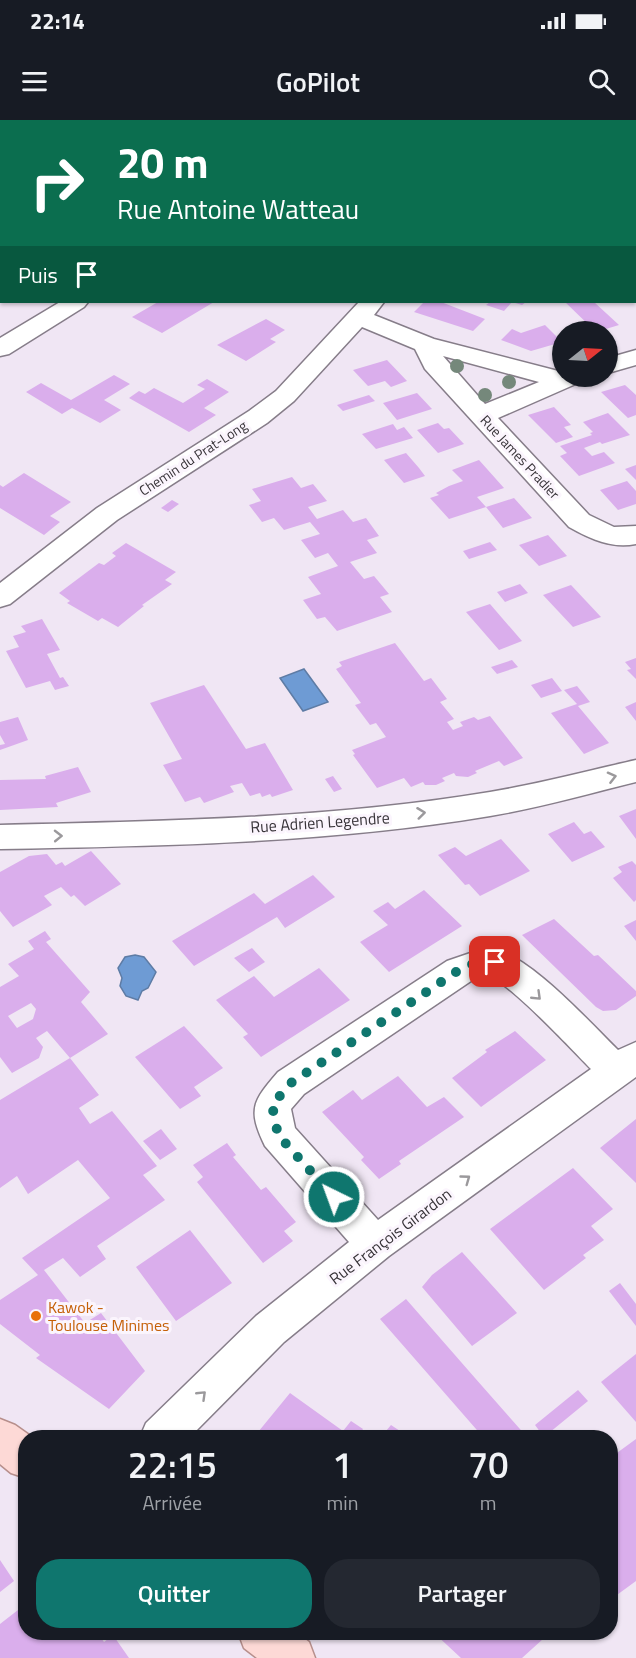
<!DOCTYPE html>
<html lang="fr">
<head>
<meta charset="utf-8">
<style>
  body { margin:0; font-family:"Titillium Web",sans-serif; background:#242831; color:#f1f3f6; height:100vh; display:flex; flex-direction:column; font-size:22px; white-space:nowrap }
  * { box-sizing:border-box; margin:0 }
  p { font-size:20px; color:#9ea1a6 }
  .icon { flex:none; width:33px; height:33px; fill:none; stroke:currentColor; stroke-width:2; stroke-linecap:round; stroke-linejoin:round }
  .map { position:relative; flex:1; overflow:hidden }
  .drawer { position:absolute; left:18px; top:1310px; width:600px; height:210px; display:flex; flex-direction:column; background:#171b24; border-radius:24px; box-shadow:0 2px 4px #0004 }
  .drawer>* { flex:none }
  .top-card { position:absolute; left:0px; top:0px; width:636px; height:183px; box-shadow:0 2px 4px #0004; background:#0b6e4f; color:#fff; overflow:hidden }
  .needle { width:39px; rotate:72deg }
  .tools { position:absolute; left:552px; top:201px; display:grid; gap:12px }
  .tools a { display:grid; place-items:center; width:66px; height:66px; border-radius:50%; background:#171b24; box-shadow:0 2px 4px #0004; font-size:30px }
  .pin { position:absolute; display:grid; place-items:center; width:51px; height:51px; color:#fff; margin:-26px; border-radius:12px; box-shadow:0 3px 9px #0006 }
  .me { position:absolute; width:66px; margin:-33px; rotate:318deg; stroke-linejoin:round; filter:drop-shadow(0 0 4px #0008) }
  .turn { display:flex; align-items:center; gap:21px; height:126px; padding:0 18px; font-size:27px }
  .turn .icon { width:78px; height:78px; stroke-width:2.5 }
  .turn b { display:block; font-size:42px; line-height:51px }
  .then { display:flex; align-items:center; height:57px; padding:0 18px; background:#0003; gap:12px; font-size:22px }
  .eta { display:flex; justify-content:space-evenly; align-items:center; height:102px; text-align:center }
  .eta b { font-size:36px; font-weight:600; line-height:42px }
  .action { display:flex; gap:12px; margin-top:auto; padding:12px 18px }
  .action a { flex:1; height:69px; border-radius:24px; background:#0f766e; color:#fff; font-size:24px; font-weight:600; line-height:69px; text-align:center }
  .action a+a { background:#242831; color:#f1f3f6 }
  .status { display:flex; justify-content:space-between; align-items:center; height:42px; padding:0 30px; background:#171b24; direction:ltr }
  .status svg { height:16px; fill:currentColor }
  header { display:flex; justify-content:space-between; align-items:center; height:78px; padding:0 18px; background:#171b24; font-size:27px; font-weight:600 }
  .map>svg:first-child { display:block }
  .water { fill:#6e9bd4; stroke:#5e7ca5; stroke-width:1.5 }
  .building { fill:#daaeec; fill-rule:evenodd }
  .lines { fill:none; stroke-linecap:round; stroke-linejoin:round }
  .street-casing { stroke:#867d89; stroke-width:3 }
  .primary-casing { stroke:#b78f8c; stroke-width:3 }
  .street { fill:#fff; fill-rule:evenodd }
  .primary { fill:#fdd9d6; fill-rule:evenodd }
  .tree { fill:#75887b }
  .oneway { stroke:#9b999c }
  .route { stroke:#0f766e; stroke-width:10; stroke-dasharray:0 18 }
  .food-dot { fill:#e8710a; stroke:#fbf5fd; stroke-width:2 }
  .labels { text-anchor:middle; stroke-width:6; stroke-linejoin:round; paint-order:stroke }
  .far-street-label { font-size:14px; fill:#373338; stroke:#fbf5fd }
  .street-label { font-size:16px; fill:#373338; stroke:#fbf5fd }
  .food-label { font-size:16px; fill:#c56008; stroke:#fbf5fd; text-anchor:start }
</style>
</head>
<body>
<div class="status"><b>22:14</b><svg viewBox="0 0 49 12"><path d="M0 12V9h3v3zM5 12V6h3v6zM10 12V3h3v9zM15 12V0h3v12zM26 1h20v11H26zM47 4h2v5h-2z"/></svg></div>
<header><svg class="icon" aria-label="menu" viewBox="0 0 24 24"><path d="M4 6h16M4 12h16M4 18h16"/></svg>GoPilot<svg class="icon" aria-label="search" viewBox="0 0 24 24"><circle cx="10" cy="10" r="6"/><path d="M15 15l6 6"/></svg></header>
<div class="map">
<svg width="636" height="1538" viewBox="0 0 636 1538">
  <rect width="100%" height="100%" fill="#f0e6f4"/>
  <path class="water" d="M304,549L328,582L303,591L280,558Z
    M135,835L144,837L156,852L148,868L142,871L138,880L126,876L120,866L122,858L118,848L125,837Z"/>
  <path class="building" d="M158,182H214L162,213L132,197Z
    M424,182H441L485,199L473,211L414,192Z
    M490,182H526L522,185L512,182L504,191L486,185Z
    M565,182H594L619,205L596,212Z
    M266,199L285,210L270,219L276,222L246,241L217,225Z
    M545,205L562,222L531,231L501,220L512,209L521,213Z
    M387,240L407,261L391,267L385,261L368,266L353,250Z
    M114,255L130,264L104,280L121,290L100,303L72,288L62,294L26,272L41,263L71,280Z
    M207,259L229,272L204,288L216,295L189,312L129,278L139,271L145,274L154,268L183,283L205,269L197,265Z
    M625,265L636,275V295L628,298L601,272Z
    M417,273L432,289L397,300L383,283Z
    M369,275L375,281L343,291L337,285Z
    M554,287L571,305L564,307L573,317L556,323L528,295Z
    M608,293L630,315L602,324L600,322L584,328L592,336L604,332L615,343L579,356L560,336L567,333L560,326L592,315L590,313L593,312L583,302Z
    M438,303L444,309L449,308L464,324L438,333L417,310Z
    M393,304L397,310L404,307L413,318L376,329L362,314Z
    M406,333L419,348L425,356L404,363L384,340Z
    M479,340L504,368L477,377L486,387L449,399L430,378L439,375L436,373L449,366L463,361L452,350Z
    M636,345V360L625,349Z
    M24,353L71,382L50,396L60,402L44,415L0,388V365L3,367Z
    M292,357L301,368L313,364L327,381L308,387L317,399L343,390L353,402L366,398L379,416L367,420L377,433L350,442L364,459L374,456L389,474L380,477L392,492L337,511L325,497L317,499L303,480L321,474L308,457L338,446L328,433L315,438L301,420L320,414L310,402L284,410L274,398L262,402L249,385L261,381L252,369Z
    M627,361L636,371V384L618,390L600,370Z
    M514,378L532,398L503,408L486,387Z
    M172,380L179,384L168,392L161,388Z
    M548,415L567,436L539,446L519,425Z
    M490,422L497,430L469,439L463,431Z
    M126,423L176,452L165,460L172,464L142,485L144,486L118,507L102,498L98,501L67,483L70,481L59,473L99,443L104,445L116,436L112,433Z
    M520,464L528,473L505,482L497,472Z
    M571,465L601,497L573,507L543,475Z
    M490,484L522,521L499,530L466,492Z
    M42,499L60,530L47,534L60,558L63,557L69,566L55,570L50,561L26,568L6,531L19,527L13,516L26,512L21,506Z
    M395,523L424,561L431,558L447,579L440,582L454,599L447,602L453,610L463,606L460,602L474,597L478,600L490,596L523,638L504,646L499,641L475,651L477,653L468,657L456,656L454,653L442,658L445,661L436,665H425L423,662L411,667L404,658L377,668L353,635L355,634L352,630L386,617L376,603L370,605L355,585L361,583L336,549L342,546L339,542Z
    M636,538V559L627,550L631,549L625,542Z
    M512,540L518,547L497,554L491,547Z
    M552,558L562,571L541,578L531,565Z
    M204,565L246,629L265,623L293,670L272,677L270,674L262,677L260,673L250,676L242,663L230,666L234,672L204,683L200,677L185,682L163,645L182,639L150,583Z
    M577,566L590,582L578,586L609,623L584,634L551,593L577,584L564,570Z
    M636,582V601L625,587Z
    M18,597L28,620L0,630V625L5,624L0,615V602Z
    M78,647L91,672L56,683L58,687L0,690V660L46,659L45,656Z
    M333,656L342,669L334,672L325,659Z
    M636,689V719L619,696Z
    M574,702L584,714L591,711L605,727L572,742L548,714Z
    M501,719L530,751L480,776L469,764L465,765L438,735L455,727L466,736Z
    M91,731L121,764L85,786L74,775L71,777L61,767L44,776L52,785L13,807L0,791V752L29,736L47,734L56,745L62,742L65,746Z
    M632,741L636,745V780L634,782L613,758L622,752L618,747Z
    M313,755L335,777L285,808L277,797L194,846L172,821L254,773L265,784Z
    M424,770L462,806L389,852L360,822L388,805L373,791L388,782L395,789Z
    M554,799L594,836L598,835L636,871V876L616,890L603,891L596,887L522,815Z
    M636,800V821L624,806Z
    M45,811L51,819L46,822L90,872L81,882L108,914L70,938L99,975L79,988L90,1004L112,991L157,1046L143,1055L165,1080L97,1126L106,1139L80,1157L63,1138L44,1150L85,1203L101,1193L145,1251L109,1289L36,1238L40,1235L0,1204V1180L38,1155L22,1138L110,1078L78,1040L28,1074L17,1056L0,1068V980L70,938L47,911L36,918L43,927L39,938L12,953L0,937V867L19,856L8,844L34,829L28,821ZM31,883L36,889L33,899L17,908L8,896Z
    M252,828L265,842L249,852L234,838Z
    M319,848L350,880L261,937L243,917L248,914L216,880L254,856L274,877Z
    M184,906L223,948L194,967L201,976L180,989L135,937Z
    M515,911L546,940L481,987L452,958L487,932L485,930Z
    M398,956L427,987L444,977L464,997L399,1041L401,1044L379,1059L361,1040L364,1037L322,992L353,970L362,980Z
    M636,999V1063L600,1028Z
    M161,1009L177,1029L160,1040L143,1021Z
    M227,1023L236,1035L233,1037L261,1070L266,1067L296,1102L284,1111L293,1121L263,1143L197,1062L203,1057L193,1045Z
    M573,1048L613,1089L591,1106L604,1120L583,1135L586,1138L544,1170L490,1109Z
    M190,1110L232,1163L176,1201L136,1147Z
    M462,1132L517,1193L472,1226L422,1167L432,1155Z
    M620,1163L636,1184V1206L609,1171Z
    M406,1179L475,1258L527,1317H483L380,1199Z
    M636,1234V1302L601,1262Z
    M578,1270L588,1281L544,1317L535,1305Z
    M290,1273L343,1311L351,1301L363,1309L358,1317H254Z
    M391,1305L409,1317H381Z
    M636,1319V1461L610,1480V1338Z
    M0,1440L14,1461L0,1472Z
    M18,1490L26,1501V1512H97L104,1522L113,1515L129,1538H0V1504Z
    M433,1512H537L543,1519L522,1538H461Z"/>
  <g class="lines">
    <g class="street-casing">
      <path id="street" d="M360,0H383L359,2Z
        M420,0H443L444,2H421Z
        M558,0H580L557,2Z
        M634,90L636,91V105L634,104Z
        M60,182H88L84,187L9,234L0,236V218Z
        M359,182H384L374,195L434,219L562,252V256H581L578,263L498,298L589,395L614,407L636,406V424C612,429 590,419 569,407L425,249L415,229L362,207L294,281L267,303L117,400L10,484L0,487V463L97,388L249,291L276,271ZM443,236L539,262L485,284Z
        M636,230V245L608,253V238Z
        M636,640V662C587,674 539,688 490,696C328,723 163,726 0,729V705C163,701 328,699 490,672C539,664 587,651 636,640Z
        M485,828C523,827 590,903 618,930L636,922V957L389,1136L284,1222L190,1317H140L146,1303L256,1196L349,1122L265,1026C247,989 253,981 278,952L447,841ZM485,855C505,857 573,931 591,949L378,1100L295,1008L291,989L304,974L471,861Z"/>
    </g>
    <g class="primary-casing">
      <path id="primary" d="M0,1299L15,1305L32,1317H26V1358L11,1353L0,1344Z
        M238,1512H296L309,1522L315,1538H257L244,1528Z"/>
    </g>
    <use href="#street" class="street"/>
    <use href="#primary" class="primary"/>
  </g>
  <g class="tree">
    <circle cx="457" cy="246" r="7"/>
    <circle cx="509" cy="262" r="7"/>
    <circle cx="485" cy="275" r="7"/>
  </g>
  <defs><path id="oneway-chevron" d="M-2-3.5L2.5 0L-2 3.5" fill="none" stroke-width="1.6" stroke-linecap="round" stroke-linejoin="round" transform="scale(1.5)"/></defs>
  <g class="oneway">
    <use href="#oneway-chevron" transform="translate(612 657) rotate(-14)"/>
    <use href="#oneway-chevron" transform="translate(421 693) rotate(-7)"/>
    <use href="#oneway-chevron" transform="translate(58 716) rotate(-1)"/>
    <use href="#oneway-chevron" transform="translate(537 876) rotate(44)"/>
    <use href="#oneway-chevron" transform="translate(466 1059) rotate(-36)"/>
    <use href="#oneway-chevron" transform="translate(202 1275) rotate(-44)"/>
  </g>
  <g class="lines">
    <path class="route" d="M334,1077L278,1015L272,985L291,963L459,850L475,843L495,842"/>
  </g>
  <circle class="food-dot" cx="36" cy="1196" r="6"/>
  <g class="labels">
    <g class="far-street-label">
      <text transform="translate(520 337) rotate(47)" y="5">Rue James Pradier</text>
      <text transform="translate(193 338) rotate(-33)" y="5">Chemin du Prat-Long</text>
    </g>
    <g class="street-label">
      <text transform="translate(320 702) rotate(-4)" y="6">Rue Adrien Legendre</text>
      <text transform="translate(390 1116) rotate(-37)" y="6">Rue François Girardon</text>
    </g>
    <g class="food-label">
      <text x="48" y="1193">Kawok -<tspan x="48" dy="18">Toulouse Minimes</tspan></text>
    </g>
  </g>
</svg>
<div class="tools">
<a><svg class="needle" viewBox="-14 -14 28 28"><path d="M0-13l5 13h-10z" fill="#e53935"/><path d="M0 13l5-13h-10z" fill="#9ea1a6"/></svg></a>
</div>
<div class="pin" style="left:495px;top:842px;background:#d93025"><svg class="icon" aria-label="arrive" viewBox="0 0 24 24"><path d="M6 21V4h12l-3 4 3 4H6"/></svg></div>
<svg class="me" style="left:334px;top:1077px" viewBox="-20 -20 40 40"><circle r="17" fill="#0f766e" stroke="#fff" stroke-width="3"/><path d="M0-11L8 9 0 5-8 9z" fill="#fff"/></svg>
<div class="top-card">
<div class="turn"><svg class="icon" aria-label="right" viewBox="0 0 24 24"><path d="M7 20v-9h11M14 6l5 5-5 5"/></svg><div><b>20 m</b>Rue Antoine Watteau</div></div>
<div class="then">Puis<svg class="icon" aria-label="arrive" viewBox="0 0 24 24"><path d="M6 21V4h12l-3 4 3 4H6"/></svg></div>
</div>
<section class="drawer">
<div class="eta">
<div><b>22:15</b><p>Arrivée</p></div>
<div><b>1</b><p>min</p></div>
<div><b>70</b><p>m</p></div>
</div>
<div class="action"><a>Quitter</a><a>Partager</a></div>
</section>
</div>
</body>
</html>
